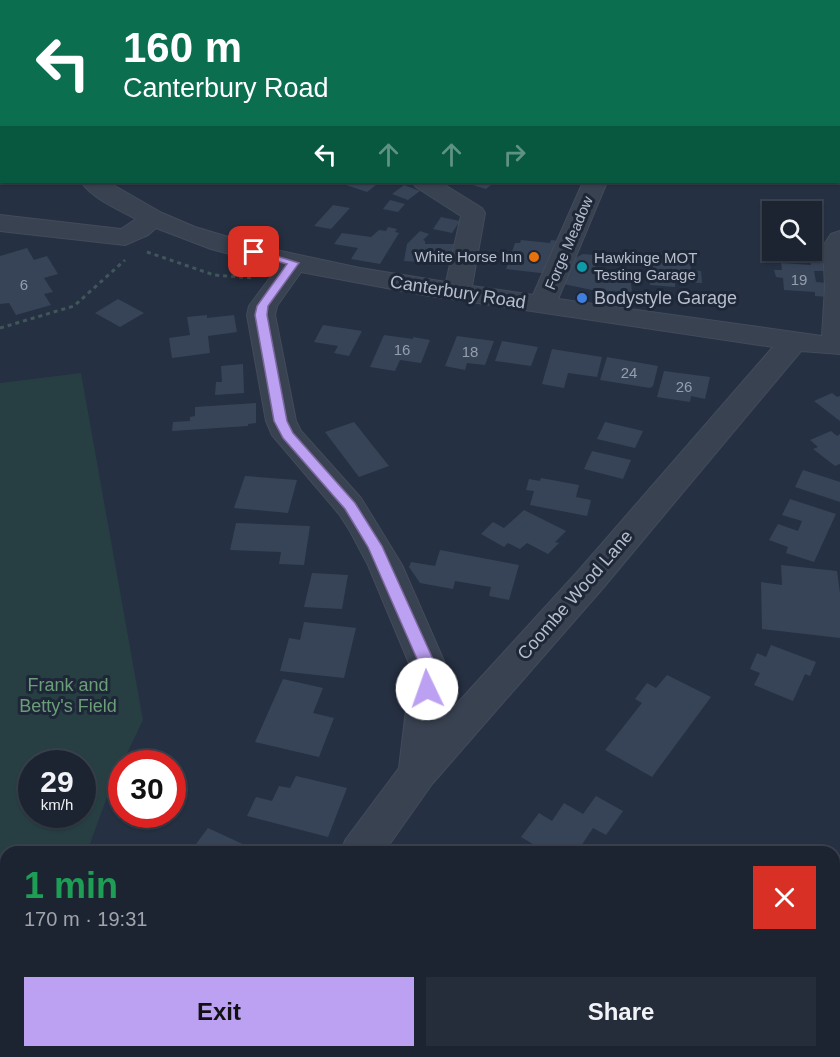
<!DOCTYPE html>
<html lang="en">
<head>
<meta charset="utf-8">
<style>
  body { margin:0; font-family:Arial,sans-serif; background:#252c3a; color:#f1f3f6; height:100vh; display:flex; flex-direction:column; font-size:22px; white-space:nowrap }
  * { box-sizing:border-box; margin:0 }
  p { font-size:20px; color:#a0a4ac }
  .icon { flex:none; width:33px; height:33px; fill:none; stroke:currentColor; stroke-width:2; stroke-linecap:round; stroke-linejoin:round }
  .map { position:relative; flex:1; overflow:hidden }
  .side { position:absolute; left:0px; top:846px; width:840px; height:212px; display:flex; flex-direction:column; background:#1c2432; border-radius:18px 18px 0 0; box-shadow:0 2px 4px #0004,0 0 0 2px #3a414d }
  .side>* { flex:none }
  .guide { position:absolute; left:0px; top:0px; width:840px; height:183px; box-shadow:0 2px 4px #0004,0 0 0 2px #3a414d; background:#0b6e4f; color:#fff; overflow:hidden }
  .tools { position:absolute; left:762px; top:201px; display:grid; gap:12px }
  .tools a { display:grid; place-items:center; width:60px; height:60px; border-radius:0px; background:#1c2432; box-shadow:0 2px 4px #0004,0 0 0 2px #3a414d; font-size:30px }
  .speed { position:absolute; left:18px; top:750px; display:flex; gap:12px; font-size:30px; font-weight:700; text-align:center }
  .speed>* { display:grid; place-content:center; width:78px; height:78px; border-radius:50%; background:#1c2432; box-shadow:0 2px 4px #0004,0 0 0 2px #3a414d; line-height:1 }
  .speed small { font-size:15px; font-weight:400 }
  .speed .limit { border:9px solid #d22; background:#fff; color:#111 }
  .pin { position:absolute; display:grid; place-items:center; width:51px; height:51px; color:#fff; margin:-26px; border-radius:12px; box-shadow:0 3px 9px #0006 }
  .me { position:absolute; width:66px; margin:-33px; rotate:357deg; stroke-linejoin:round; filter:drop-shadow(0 0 4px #0008) }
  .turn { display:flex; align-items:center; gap:21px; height:126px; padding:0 24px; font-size:27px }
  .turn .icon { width:78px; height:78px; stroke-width:2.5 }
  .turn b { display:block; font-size:42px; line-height:51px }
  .lanes { display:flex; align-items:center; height:57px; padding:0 24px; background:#0003; justify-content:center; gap:30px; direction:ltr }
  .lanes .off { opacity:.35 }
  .round { display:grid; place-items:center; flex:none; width:63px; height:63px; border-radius:0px; background:#252c3a }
  .summary { display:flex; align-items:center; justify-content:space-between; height:102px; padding:0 24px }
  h1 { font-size:36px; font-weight:700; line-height:45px; color:#1e9e55 }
  .action { display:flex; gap:12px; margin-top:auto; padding:12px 24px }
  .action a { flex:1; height:69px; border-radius:0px; background:#bca0f2; color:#111; font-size:24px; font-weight:700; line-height:69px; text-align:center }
  .action a+a { background:#252c3a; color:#f1f3f6 }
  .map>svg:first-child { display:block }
  .green { fill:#273f43; fill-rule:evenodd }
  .building { fill:#374458 }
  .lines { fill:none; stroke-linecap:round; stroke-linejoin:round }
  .minor-casing { stroke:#434b5b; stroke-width:2 }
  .path-far1 { stroke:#40575a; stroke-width:2; stroke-dasharray:3 3; stroke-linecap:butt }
  .path { stroke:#40575a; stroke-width:3; stroke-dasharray:4 4; stroke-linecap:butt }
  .minor { fill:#394251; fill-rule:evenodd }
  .route { fill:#bca0f2; stroke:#7a689d; stroke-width:1.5 }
  .food-dot { fill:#e8710a; stroke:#1e2737; stroke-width:2 }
  .culture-dot { fill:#0f9aa8; stroke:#1e2737; stroke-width:2 }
  .shop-dot { fill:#3f7fe0; stroke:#1e2737; stroke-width:2 }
  .labels { text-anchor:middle; stroke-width:6; stroke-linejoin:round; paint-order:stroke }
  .far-street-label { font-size:15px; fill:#b6becc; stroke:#1e2737 }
  .far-poi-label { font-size:15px; fill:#b6becc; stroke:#1e2737; text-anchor:end }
  .number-label { font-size:15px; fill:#949ead }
  .street-label { font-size:18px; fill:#b6becc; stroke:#1e2737 }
  .poi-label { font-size:18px; fill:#b6becc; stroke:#1e2737; text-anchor:start }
  .park-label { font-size:18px; fill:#6c9d79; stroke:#1e2737 }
</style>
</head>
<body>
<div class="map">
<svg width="840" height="1057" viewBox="0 0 840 1057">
  <rect width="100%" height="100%" fill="#253042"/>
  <path class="green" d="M47,0H697L695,2Z
    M81,373L143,720L110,789L87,852H6V988L0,993V383ZM32,764H82V814H32Z"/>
  <path class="building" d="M346,182H380L367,192L343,184Z
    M462,182H495L486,189Z
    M404,185L420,191L408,200L392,194Z
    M390,200L405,204L398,212L383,209Z
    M333,205L350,208L331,229L314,226Z
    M441,217L460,221L452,233L433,229Z
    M388,227L397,229L395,232L399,233L380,264L351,259L358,248L334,244L342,233L371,237L379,230L386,231Z
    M420,231L429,234L423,240L425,241V244H457L453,264L404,261L407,244Z
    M521,240L550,243L551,240L559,241L549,274L506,269L515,243H520Z
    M27,248L34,260L47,256L58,274L44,278L53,292L44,294L51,305L16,315L9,303L0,304V256Z
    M583,254L595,255L596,273L630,274L632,292L597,291L563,284L571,260Z
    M650,257L690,260L691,270L701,271L702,283L675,282V287L650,285Z
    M810,260L823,261L825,271H814L816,282L827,283L830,297L815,296V292L784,290L783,278L776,277L774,270H782L781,263L811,265Z
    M118,299L144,313L120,327L95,313Z
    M207,315V318L234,315L237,332L208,336L210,353L172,358L169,338L190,335L187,317Z
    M323,325L362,331L349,356L334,353L338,346L314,342Z
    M384,335L413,339V337L430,340L421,363L400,360L395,371L370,367Z
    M457,336L494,341L485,365L467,363L465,370L445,366Z
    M502,341L538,347L531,366L495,361Z
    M552,349L602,357L597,377L568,373L564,388L542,384Z
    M607,357L658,366L653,386L650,388L600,380Z
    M243,364L244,393L215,395L216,382H222L221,366Z
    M664,371L710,377L705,399L691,396L690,402L657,397Z
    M832,393L837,397L840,396V421L814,401Z
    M256,403V423L248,424V426L172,431L173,422L190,421V417L195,416V407Z
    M354,422L389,466L359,477L325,432Z
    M605,422L643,431L635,448L597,439Z
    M831,431L837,436L840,434V464L835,466L813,449L818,447L810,440Z
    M592,451L631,460L623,479L584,469Z
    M803,470L840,482V502L795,487Z
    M245,476L297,480L288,513L234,508Z
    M541,478L579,485L576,497L591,500L587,516L530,505L534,491L526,490L529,479L540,481Z
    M790,499L836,514L814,562L786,553L788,547L769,540L778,524L798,531L802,521L782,515Z
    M524,510L566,531L555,542L559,543L548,554L527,543L520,549L508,543L504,547L481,534L493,522L504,528Z
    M236,523L310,526L304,565L279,564L281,552L230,550Z
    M440,550L519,565L509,600L489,596L491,587L455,581L453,589L420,583L409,567L411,562L435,566Z
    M781,565L837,571L840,593V638L762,629L761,582L782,585Z
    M312,573L348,575L342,609L304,607Z
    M304,622L356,628L344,678L280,671L289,638L300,640Z
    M771,645L816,662L810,676L805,674L793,701L754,685L760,673L750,669L757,653L766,657Z
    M667,675L711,697L652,777L605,750L642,703L635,699L647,683L656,688Z
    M283,679L323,688L313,713L334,718L319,757L255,742Z
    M296,776L347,788L328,837L247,816L256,797L272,801L279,786L290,788Z
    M596,796L623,811L606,835L593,828L577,852H546L521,837L539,813L552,821L564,803L583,814Z
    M208,828L260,852H190Z
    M67,1052H99L104,1057H60Z
    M280,1052H347L343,1057H276Z"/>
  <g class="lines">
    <g class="minor-casing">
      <path id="minor" d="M838,63H840V75H838Z
        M0,78H2V93H0Z
        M81,182H108L162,213L195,227L262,247L360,268L446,282L461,216L416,187L412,182H440L482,208L485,213L472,286L533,295L583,182H607L558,299L822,336L825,287L823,246L831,234L840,231V354L801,351L603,588L432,784L384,852H340L346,839L399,768L411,668L368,565L350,531L339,514L272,435L266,421L247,315L249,306L278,267L211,249L156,228L148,235L125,245L0,231V215L121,229L136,219C119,210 93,199 81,182ZM301,272L424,295L773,347L579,570L443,719L447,668L402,565L361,498L301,431L296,421L275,315L277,306Z
        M186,1052H234L232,1057H184Z"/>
    </g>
    <path class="path-far1" d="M247,0L249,2
      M460,2L463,0"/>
    <path class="path" d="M147,252L214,275L253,278
      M0,328L74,306L125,260"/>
    <use href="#minor" class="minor"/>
  </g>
  <path class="route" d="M254,249L299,263L268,306L267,315L287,421L293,433L355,503L382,546L437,668L432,693H421L419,689L421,668L368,547L345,509L283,438L274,421L255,315L257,306L287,264L250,254V250Z"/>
  <circle class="food-dot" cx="534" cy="257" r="6"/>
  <circle class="culture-dot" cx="582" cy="267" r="6"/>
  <circle class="shop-dot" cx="582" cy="298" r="6"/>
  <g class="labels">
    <g class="far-street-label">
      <text transform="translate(569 243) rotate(-67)" y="5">Forge Meadow</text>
    </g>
    <g class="far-poi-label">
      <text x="522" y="262">White Horse Inn</text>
      <text x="594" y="263" text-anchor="start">Hawkinge MOT<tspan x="594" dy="17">Testing Garage</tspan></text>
    </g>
    <g class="number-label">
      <text x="799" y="285">19</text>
      <text x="24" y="290">6</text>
      <text x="402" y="355">16</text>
      <text x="470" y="357">18</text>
      <text x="629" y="378">24</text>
      <text x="684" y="392">26</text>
    </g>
    <g class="street-label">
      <text transform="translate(458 292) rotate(9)" y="6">Canterbury Road</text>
      <text transform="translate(575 595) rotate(-49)" y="6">Coombe Wood Lane</text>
    </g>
    <g class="poi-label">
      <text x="594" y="304">Bodystyle Garage</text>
    </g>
    <g class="park-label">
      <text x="68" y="691">Frank and<tspan x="68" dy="21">Betty's Field</tspan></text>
    </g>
  </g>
</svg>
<div class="tools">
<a><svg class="icon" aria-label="search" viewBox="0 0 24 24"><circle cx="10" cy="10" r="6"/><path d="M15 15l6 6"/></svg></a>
</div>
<div class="speed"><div>29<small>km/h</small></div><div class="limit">30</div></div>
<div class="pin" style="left:254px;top:252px;background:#d93025"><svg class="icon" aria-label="arrive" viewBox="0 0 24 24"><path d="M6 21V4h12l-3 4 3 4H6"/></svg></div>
<svg class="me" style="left:427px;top:689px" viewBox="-20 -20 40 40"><circle r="19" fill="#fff"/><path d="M0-13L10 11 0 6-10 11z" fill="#bca0f2"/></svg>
<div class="guide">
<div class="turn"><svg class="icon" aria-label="left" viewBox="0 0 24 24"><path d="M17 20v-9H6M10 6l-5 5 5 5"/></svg><div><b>160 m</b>Canterbury Road</div></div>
<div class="lanes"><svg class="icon" aria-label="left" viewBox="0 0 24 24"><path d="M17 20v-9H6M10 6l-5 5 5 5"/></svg><svg class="icon off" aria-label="ahead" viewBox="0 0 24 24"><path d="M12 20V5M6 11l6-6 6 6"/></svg><svg class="icon off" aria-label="ahead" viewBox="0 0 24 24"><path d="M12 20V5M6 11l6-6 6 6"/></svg><svg class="icon off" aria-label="right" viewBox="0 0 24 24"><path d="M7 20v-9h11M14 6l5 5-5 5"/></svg></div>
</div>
<section class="side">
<div class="summary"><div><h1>1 min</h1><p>170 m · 19:31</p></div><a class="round" style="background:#d93025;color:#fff"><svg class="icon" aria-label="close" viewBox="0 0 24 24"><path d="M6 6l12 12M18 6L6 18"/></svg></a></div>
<div class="action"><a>Exit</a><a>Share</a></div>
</section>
</div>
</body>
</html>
